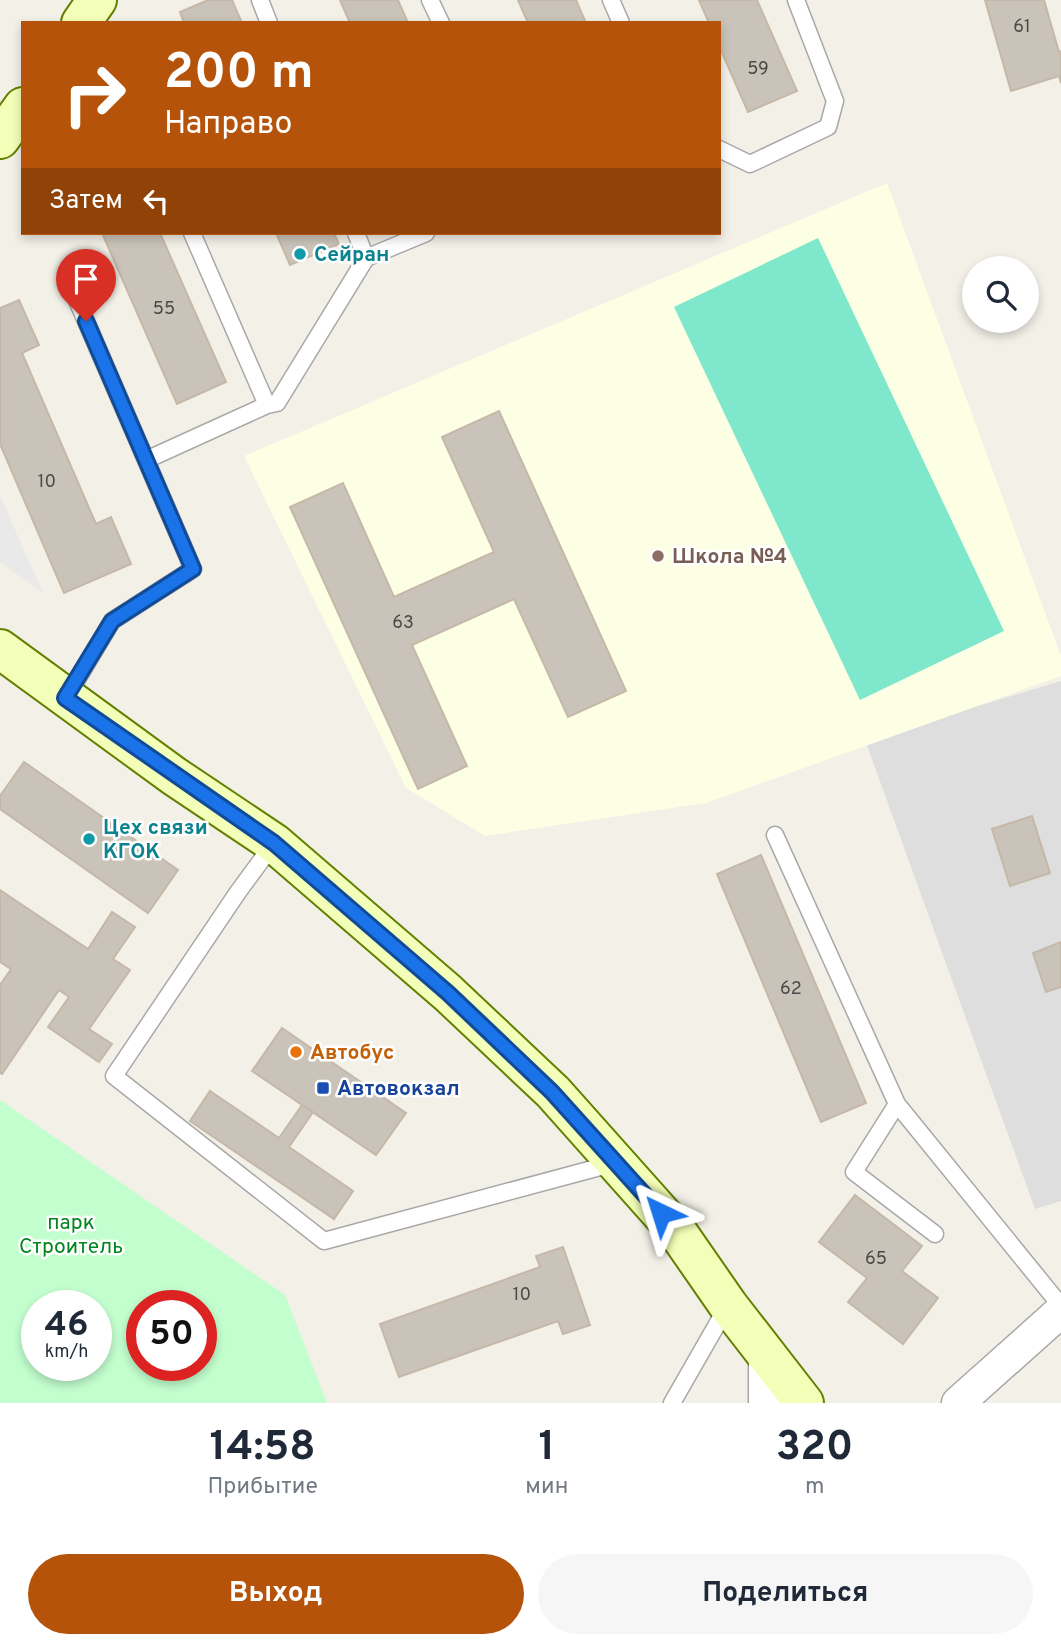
<!DOCTYPE html>
<html lang="ru">
<head>
<meta charset="utf-8">
<style>
  body { margin:0; font-family:Overpass,sans-serif; background:#f6f6f7; color:#1f2937; height:100vh; display:flex; flex-direction:column; font-size:26px; white-space:nowrap }
  * { box-sizing:border-box; margin:0 }
  p { font-size:23px; color:#747a83 }
  .icon { flex:none; width:38px; height:38px; fill:none; stroke:currentColor; stroke-width:2; stroke-linecap:round; stroke-linejoin:round }
  .map { position:relative; height:1403px; overflow:hidden }
  .sheet { display:flex; flex-direction:column; background:#fff; flex:1 }
  .sheet>* { flex:none }
  .top-card { position:absolute; left:21px; top:21px; width:700px; height:214px; border-radius:0px; box-shadow:0 4px 10px #0003; background:#b45309; color:#fff; overflow:hidden }
  .fabs { position:absolute; left:962px; top:256px; display:grid; gap:14px }
  .fabs a { display:grid; place-items:center; width:77px; height:77px; border-radius:50%; background:#fff; box-shadow:0 4px 10px #0003; font-size:35px }
  .speed { position:absolute; left:21px; top:1290px; display:flex; gap:14px; font-size:35px; font-weight:700; text-align:center }
  .speed>* { display:grid; place-content:center; width:91px; height:91px; border-radius:50%; background:#fff; box-shadow:0 4px 10px #0003; line-height:1 }
  .speed small { font-size:18px; font-weight:400 }
  .speed .limit { border:10px solid #d22; background:#fff; color:#111 }
  .pin { position:absolute; display:grid; place-items:center; width:60px; height:60px; color:#fff; margin:-72px -30px; border-radius:50% 50% 50% 0; rotate:-45deg; box-shadow:0 0 7px #0007 }
  .pin .icon { rotate:45deg }
  .me { position:absolute; width:77px; margin:-38px; rotate:319deg; stroke-linejoin:round; filter:drop-shadow(0 0 5px #0008) }
  .turn { display:flex; align-items:center; gap:24px; height:147px; padding:0 28px; font-size:32px }
  .turn .icon { width:91px; height:91px; stroke-width:2.5 }
  .turn b { display:block; font-size:49px; line-height:60px }
  .then { display:flex; align-items:center; height:66px; padding:0 28px; background:#0003; gap:14px; font-size:26px }
  .eta { display:flex; justify-content:space-evenly; align-items:center; height:119px; text-align:center }
  .eta b { font-size:42px; font-weight:700; line-height:49px }
  .cta { display:flex; gap:14px; margin-top:auto; padding:14px 28px }
  .cta a { flex:1; height:80px; border-radius:42px; background:#b45309; color:#fff; font-size:28px; font-weight:700; line-height:80px; text-align:center }
  .cta a+a { background:#f6f6f7; color:#1f2937 }
  .map>svg:first-child { display:block }
  .residential { fill:#dfdede }
  .education { fill:#fcffe3 }
  .park { fill:#c2fece; fill-rule:evenodd }
  .pitch { fill:#7fe7cb }
  .parking { fill:#e9e9e9 }
  .building { fill:#cac3b9; stroke:#c5b8a8; stroke-width:2 }
  .lines { fill:none; stroke-linecap:round; stroke-linejoin:round }
  .lane-casing { stroke:#a8a8a8; stroke-width:19 }
  .street-casing { stroke:#a8a8a8; stroke-width:35 }
  .secondary-casing { stroke:#638000; stroke-width:42 }
  .lane { stroke:#fff; stroke-width:16 }
  .street { stroke:#fff; stroke-width:32 }
  .secondary { stroke:#f3ffb8; stroke-width:38 }
  .route-casing { stroke:#114b97; stroke-width:18 }
  .route { stroke:#1a73e8; stroke-width:12 }
  .culture-dot { fill:#0f9aa8; stroke:#fff; stroke-width:2.5 }
  .education-dot { fill:#8d6e63; stroke:#fff; stroke-width:2.5 }
  .food-dot { fill:#e8710a; stroke:#fff; stroke-width:2.5 }
  .transit-dot { fill:#1a4fb4; stroke:#fff; stroke-width:2.5 }
  .labels { text-anchor:middle; stroke-width:5; stroke-linejoin:round; paint-order:stroke }
  .number-label { font-size:18px; fill:#4b4a47 }
  .culture-label { font-size:21px; font-weight:bold; fill:#0d838f; stroke:#fff; text-anchor:start }
  .education-label { font-size:21px; font-weight:bold; fill:#785e54; stroke:#fff; text-anchor:start }
  .food-label { font-size:21px; font-weight:bold; fill:#c56008; stroke:#fff; text-anchor:start }
  .transit-label { font-size:21px; font-weight:bold; fill:#164399; stroke:#fff; text-anchor:start }
  .park-label { font-size:21px; fill:#03851d; stroke:#fff }
</style>
</head>
<body>
<div class="map">
<svg width="1061" height="1403" viewBox="0 0 1061 1403">
  <rect width="100%" height="100%" fill="#f2f0e7"/>
  <path class="residential" d="M1061,681V1201L1035,1209L865,740Z"/>
  <path class="education" d="M887,183L1061,656V676L706,803L485,836L406,788L244,456Z"/>
  <path class="park" d="M0,1100L285,1295L327,1403H0ZM37,1306H96V1365H37ZM142,1306H201V1365H142Z"/>
  <path class="pitch" d="M818,238L1004,631L860,700L674,307Z"/>
  <path class="parking" d="M0,496L43,593L0,562Z"/>
  <path class="building" d="M208,0H232L242,23H184L180,12Z
    M340,0H398L408,23H350Z
    M518,0H576L586,23H528Z
    M699,0H757L797,91L748,112L719,46V23H709Z
    M985,0H1044L1059,52L1061,51V83L1059,76L1011,91Z
    M102,233H160L226,382L177,404Z
    M276,233H334L339,244L290,265Z
    M19,300L39,345L22,353L96,524L111,517L131,564L64,593L0,444V308Z
    M499,411L626,691L568,717L514,599L412,645L467,766L418,789L290,507L343,483L394,597L494,552L442,437Z
    M24,762L178,870L148,913L0,809V796Z
    M1032,816L1050,873L1010,886L992,829Z
    M761,855L866,1103L821,1122L717,874Z
    M0,890L88,949L112,912L135,927L113,959L130,970L89,1029L112,1044L99,1062L48,1027L69,997L59,990L2,1074L0,1073V985L11,969L0,962Z
    M1061,942V987L1046,992L1033,953Z
    M282,1028L406,1113L376,1155L252,1071Z
    M210,1091L279,1138L302,1105L313,1112L289,1147L353,1191L334,1219L190,1121Z
    M855,1195L922,1246L902,1271L938,1298L903,1344L848,1302L867,1278L819,1242Z
    M563,1247L590,1325L563,1334L558,1321L399,1377L380,1324L540,1267L536,1256Z"/>
  <g class="lines">
    <g class="lane-casing">
      <path id="lane" d="M260,0L269,23
        M430,0L441,23
        M611,0L621,23
        M719,149L750,164L828,127L835,101L796,0
        M192,233L267,405
        M356,233L366,258
        M146,460L267,405L277,403L366,258L426,233
        M66,698L112,621L193,569L76,298
        M775,835L897,1104L1061,1306
        M274,843L238,892L114,1076L324,1241L615,1163
        M897,1104L854,1172L935,1234
        M672,1403L727,1307"/>
    </g>
    <g class="street-casing">
      <path id="street" d="M765,1403V1351
        M958,1403L1061,1311"/>
    </g>
    <g class="secondary-casing">
      <path id="secondary" d="M81,23L97,0
        M0,139L23,107
        M0,649L174,776L274,843L448,993L553,1092L676,1230L728,1305L804,1403"/>
    </g>
    <use href="#lane" class="lane"/>
    <use href="#street" class="street"/>
    <use href="#secondary" class="secondary"/>
  </g>
  <g class="lines">
    <g class="route-casing">
      <path id="route" d="M86,321L193,569L112,621L65,698L274,843L448,993L552,1092L661,1213"/>
    </g>
    <use href="#route" class="route"/>
  </g>
  <g class="culture-dot">
    <circle cx="300" cy="254" r="7"/>
    <circle cx="89" cy="839" r="7"/>
  </g>
  <circle class="education-dot" cx="658" cy="556" r="7"/>
  <circle class="food-dot" cx="296" cy="1052" r="7"/>
  <rect class="transit-dot" x="316" y="1081" width="14" height="14" rx="3.5"/>
  <g class="labels">
    <g class="number-label">
      <text x="1022" y="32">61</text>
      <text x="758" y="74">59</text>
      <text x="164" y="314">55</text>
      <text x="47" y="487">10</text>
      <text x="403" y="628">63</text>
      <text x="791" y="994">62</text>
      <text x="876" y="1264">65</text>
      <text x="522" y="1300">10</text>
    </g>
    <g class="culture-label">
      <text x="314" y="261">Сейран</text>
      <text x="103" y="834">Цех связи<tspan x="103" dy="24">КГОК</tspan></text>
    </g>
    <g class="education-label">
      <text x="672" y="563">Школа №4</text>
    </g>
    <g class="food-label">
      <text x="310" y="1059">Автобус</text>
    </g>
    <g class="transit-label">
      <text x="337" y="1095">Автовокзал</text>
    </g>
    <g class="park-label">
      <text x="71" y="1229">парк<tspan x="71" dy="24">Строитель</tspan></text>
    </g>
  </g>
</svg>
<div class="fabs">
<a><svg class="icon" aria-label="search" viewBox="0 0 24 24"><circle cx="10" cy="10" r="6"/><path d="M15 15l6 6"/></svg></a>
</div>
<div class="speed"><div>46<small>km/h</small></div><div class="limit">50</div></div>
<div class="pin" style="left:86px;top:321px;background:#d93025"><svg class="icon" aria-label="arrive" viewBox="0 0 24 24"><path d="M6 21V4h12l-3 4 3 4H6"/></svg></div>
<svg class="me" style="left:661px;top:1213px" viewBox="-20 -20 40 40"><path d="M0-17L14 15 0 8-14 15z" fill="#1a73e8" stroke="#fff" stroke-width="4"/></svg>
<div class="top-card">
<div class="turn"><svg class="icon" aria-label="right" viewBox="0 0 24 24"><path d="M7 20v-9h11M14 6l5 5-5 5"/></svg><div><b>200 m</b>Направо</div></div>
<div class="then">Затем<svg class="icon" aria-label="left" viewBox="0 0 24 24"><path d="M17 20v-9H6M10 6l-5 5 5 5"/></svg></div>
</div>
</div>
<section class="sheet">
<div class="eta">
<div><b>14:58</b><p>Прибытие</p></div>
<div><b>1</b><p>мин</p></div>
<div><b>320</b><p>m</p></div>
</div>
<div class="cta"><a>Выход</a><a>Поделиться</a></div>
</section>
</body>
</html>
